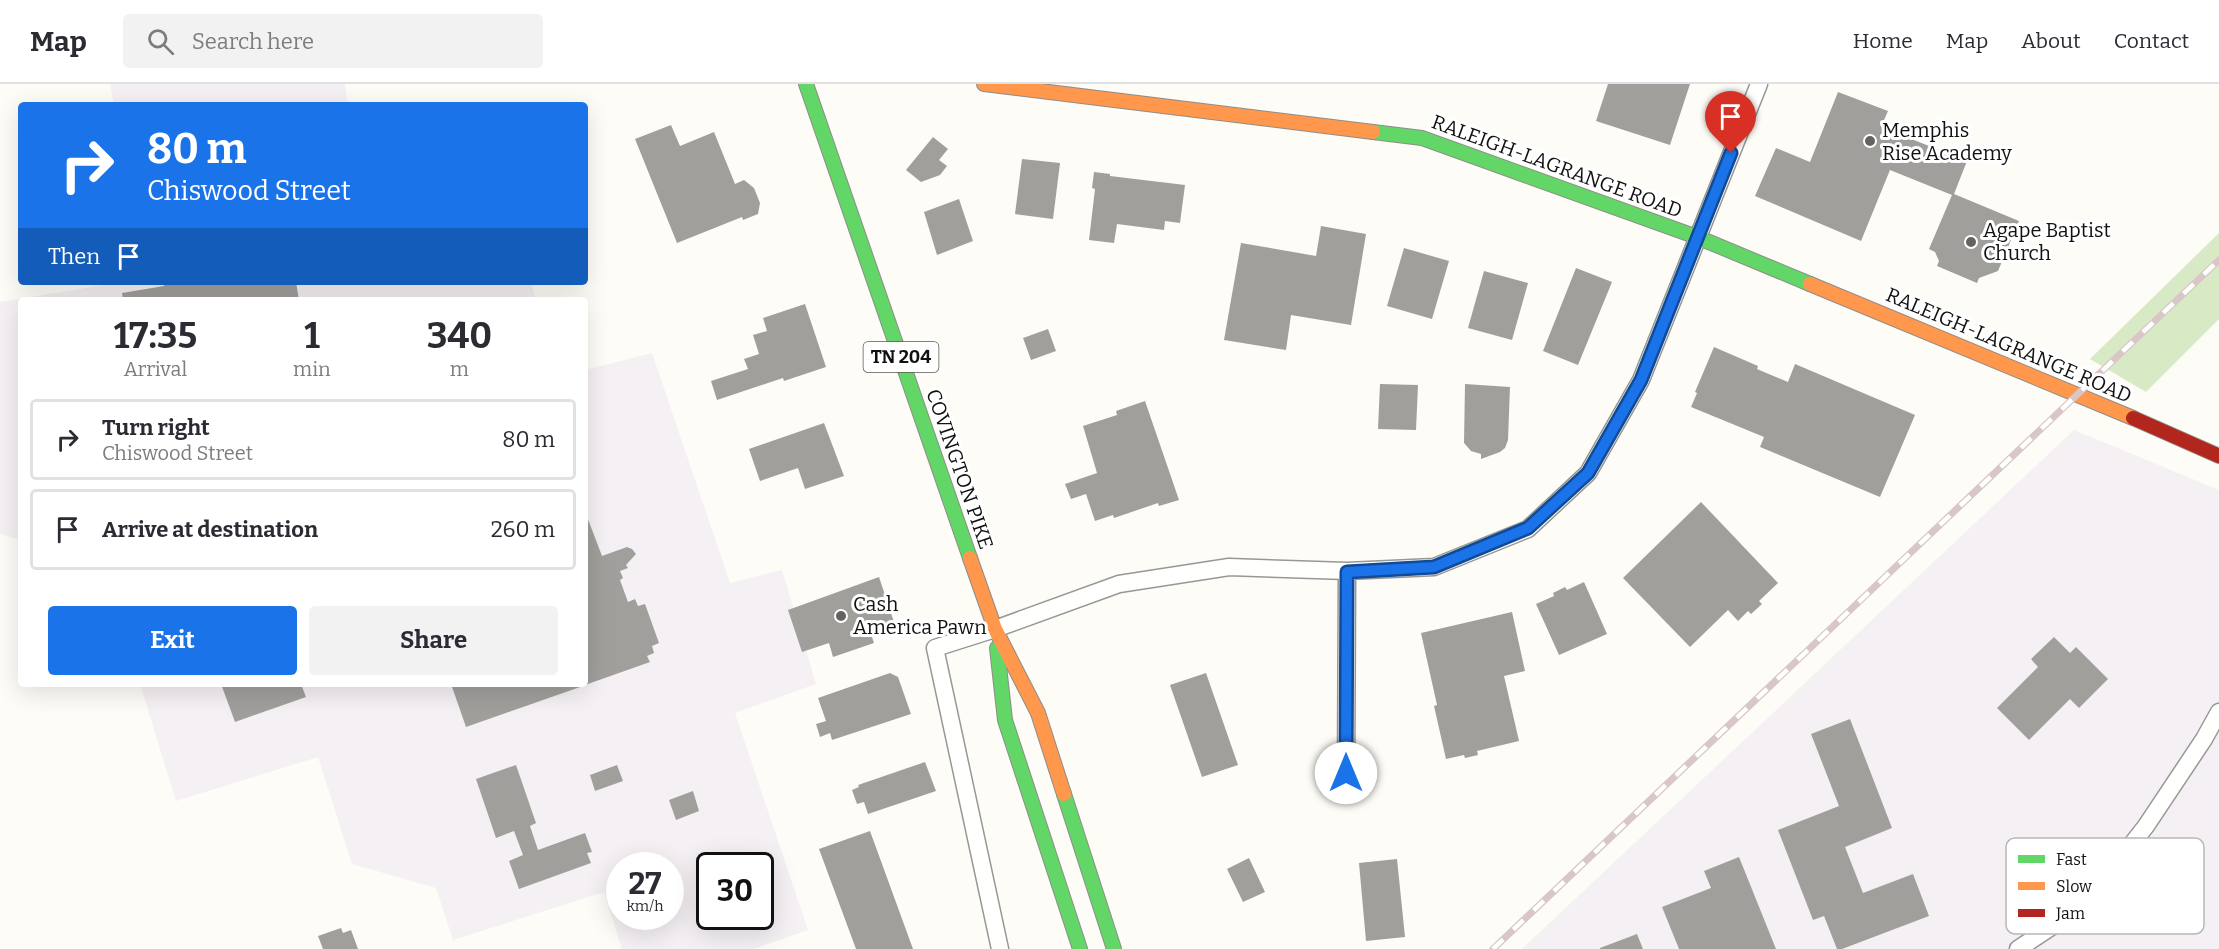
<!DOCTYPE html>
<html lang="en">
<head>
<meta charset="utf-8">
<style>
  body { margin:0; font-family:Bitter,serif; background:#f2f2f3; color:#2b2b33; height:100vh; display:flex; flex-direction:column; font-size:22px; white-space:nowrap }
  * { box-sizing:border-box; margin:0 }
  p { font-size:20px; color:#7c7c81 }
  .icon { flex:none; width:33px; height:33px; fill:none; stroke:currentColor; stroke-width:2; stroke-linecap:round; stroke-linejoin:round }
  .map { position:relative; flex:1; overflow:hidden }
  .side { position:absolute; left:18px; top:213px; width:570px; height:390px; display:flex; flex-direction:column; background:#fff; border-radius:6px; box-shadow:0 6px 24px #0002 }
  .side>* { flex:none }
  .banner { position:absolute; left:18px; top:18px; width:570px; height:183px; border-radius:6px; box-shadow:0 6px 24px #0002; background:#1a73e8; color:#fff; overflow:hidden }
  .speed { position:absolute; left:606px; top:768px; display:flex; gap:12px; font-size:30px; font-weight:700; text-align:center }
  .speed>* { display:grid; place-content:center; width:78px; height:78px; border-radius:50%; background:#fff; box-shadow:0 6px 24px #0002; line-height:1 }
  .speed small { font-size:15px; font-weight:400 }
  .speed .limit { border:3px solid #111; border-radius:9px; background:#fff; color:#111 }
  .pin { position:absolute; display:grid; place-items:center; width:51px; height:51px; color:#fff; margin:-62px -26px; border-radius:50% 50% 50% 0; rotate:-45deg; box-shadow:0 0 6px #0007 }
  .pin .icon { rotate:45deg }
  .me { position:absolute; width:66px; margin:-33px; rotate:0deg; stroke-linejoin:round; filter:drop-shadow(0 0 4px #0008) }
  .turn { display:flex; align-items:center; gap:21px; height:126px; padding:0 30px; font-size:27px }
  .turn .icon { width:78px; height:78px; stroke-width:2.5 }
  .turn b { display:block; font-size:42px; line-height:51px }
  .then { display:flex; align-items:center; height:57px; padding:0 30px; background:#0003; gap:12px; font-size:22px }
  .eta { display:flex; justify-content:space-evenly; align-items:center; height:102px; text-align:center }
  .eta b { font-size:36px; font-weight:700; line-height:42px }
  .primary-button { display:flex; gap:12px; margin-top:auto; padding:12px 30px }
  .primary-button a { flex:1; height:69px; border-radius:6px; background:#1a73e8; color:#fff; font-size:24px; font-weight:700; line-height:69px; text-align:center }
  .primary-button a+a { background:#f2f2f3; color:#2b2b33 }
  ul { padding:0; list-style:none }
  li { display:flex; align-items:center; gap:18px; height:81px; margin:0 12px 9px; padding:0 18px; border:3px solid #e1e1e2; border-radius:6px }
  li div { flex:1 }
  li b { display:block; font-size:22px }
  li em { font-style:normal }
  header { display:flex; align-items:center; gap:36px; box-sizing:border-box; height:84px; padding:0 30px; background:#fff; border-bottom:2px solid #e1e1e2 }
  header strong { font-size:28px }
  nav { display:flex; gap:33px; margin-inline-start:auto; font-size:21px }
  .search { width:420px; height:54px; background:#f2f2f3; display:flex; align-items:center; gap:15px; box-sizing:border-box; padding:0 21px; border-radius:6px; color:#7c7c81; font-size:22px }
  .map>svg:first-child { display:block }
  .industrial { fill:#f5f0f3; fill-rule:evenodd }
  .forest { fill:#d8eac5 }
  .building { fill:#a19f9c }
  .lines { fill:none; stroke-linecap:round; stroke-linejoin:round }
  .street-casing { stroke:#979795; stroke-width:19 }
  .fast-casing { stroke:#8e8d8b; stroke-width:16 }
  .slow-casing { stroke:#8e8d8b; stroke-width:16 }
  .jam-casing { stroke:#8e8d8b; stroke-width:16 }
  .street { stroke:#fffffe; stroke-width:16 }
  .fast { stroke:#63d668; stroke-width:14 }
  .slow { stroke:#ff974d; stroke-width:14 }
  .jam { stroke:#b3261e; stroke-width:14 }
  .rail-casing { stroke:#d9c6c7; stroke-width:7 }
  .rail { stroke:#fff; stroke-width:4.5; stroke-dasharray:14; stroke-linecap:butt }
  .route-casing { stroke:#114b97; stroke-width:15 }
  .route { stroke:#1a73e8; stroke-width:10 }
  .poi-dot { fill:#646362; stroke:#fff; stroke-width:2 }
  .labels { text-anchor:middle; stroke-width:6; stroke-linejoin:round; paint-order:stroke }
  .shield { fill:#fff; stroke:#585858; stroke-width:1.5 }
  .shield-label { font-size:18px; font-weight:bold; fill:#111 }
  .poi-label { font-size:20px; fill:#111; stroke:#fff; text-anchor:start }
  .street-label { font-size:20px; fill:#111; stroke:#fff }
  .key { fill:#fff; stroke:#b8b8b8; stroke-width:1.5 }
  .key-label { font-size:16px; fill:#111 }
</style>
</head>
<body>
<header>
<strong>Map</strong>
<div class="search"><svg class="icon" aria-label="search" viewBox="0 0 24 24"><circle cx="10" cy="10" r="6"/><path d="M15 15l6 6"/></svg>Search here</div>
<nav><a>Home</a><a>Map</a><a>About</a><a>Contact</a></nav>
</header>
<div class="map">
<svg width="2219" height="865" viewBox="0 0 2219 865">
  <rect width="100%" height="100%" fill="#fdfcf7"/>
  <path class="industrial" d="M110,0H345L348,21H114Z
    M123,198H531L536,216H21V456L0,450V218Z
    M652,269L730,499L782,486L816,600L735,629L808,846L753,865H622L604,808L453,856L436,804L352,780L318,673L176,717L140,600H585V286ZM620,782H670V832H620ZM710,782H760V832H710Z
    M2074,346L2219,406V865H1522Z"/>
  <path class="forest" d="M2219,149V235L2146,308L2090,275Z"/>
  <path class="building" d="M1608,0H1690L1670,61L1596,37Z
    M1838,8L1888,27L1881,43L1967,77L1954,110L2019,137L1998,187L1979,194L1977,199L1937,182L1939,177L1935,168L1929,165L1952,111L1890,86L1861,157L1755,112L1776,64L1810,78Z
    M671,41L680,62L714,48L735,100L744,96L754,104L760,119L758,130L743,136L742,133L677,159L635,55Z
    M933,53L948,65L939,76L947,82L940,91L921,98L906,86Z
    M1022,75L1060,79L1053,135L1015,130Z
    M1094,88L1110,90V92L1185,101L1180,139L1165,137L1164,146L1117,140L1114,159L1089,156L1095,105L1092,104Z
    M959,115L973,157L937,171L924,128Z
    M1321,142L1366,150L1351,241L1291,231L1286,266L1224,256L1241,159L1316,172Z
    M1404,164L1449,177L1432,235L1387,222Z
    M1576,184L1612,198L1578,281L1543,267Z
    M1484,187L1528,199L1512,256L1468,244Z
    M164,198H296L299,216H123L122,209L164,202Z
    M805,220L826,283L784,297L783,294L717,316L711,297L748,285L744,275L759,270L753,251L767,247L763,234Z
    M1048,245L1056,267L1031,276L1023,254Z
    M1714,263L1758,282L1757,285L1788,298L1795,280L1915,331L1880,413L1760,363L1764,353L1691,323L1697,309L1695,308Z
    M1380,300L1418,301L1416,346L1378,345Z
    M1465,300L1510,303L1508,356L1505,364L1500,368L1481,375V370L1471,367L1464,359Z
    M1145,317L1179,416L1159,422L1158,419L1114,434L1113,431L1095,437L1086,410L1071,415L1065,400L1097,389L1083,342L1117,331L1116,327Z
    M824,339L844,392L805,405L798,384L760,397L749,365Z
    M1701,418L1778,499L1759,517L1762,520L1751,530L1748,527L1738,537L1728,526L1690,563L1623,494Z
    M586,430L602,472L627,463L632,465L636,470L626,481L628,484L620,487L623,494L620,496L628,518L635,515L638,522L645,520L659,559L652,562L654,569L647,572L650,578L585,601Z
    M879,493L894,538L870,547L874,559L833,573L829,559L802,568L788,526Z
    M1584,498L1607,550L1559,571L1536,520L1554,512L1553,509L1565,503L1567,506Z
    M1512,528L1525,587L1504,592L1519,657L1477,667L1478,671L1465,674L1464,671L1446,675L1434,622L1437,621L1421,549Z
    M2054,553L2070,569L2076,563L2108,595L2079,624L2070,615L2029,656L1997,624L2038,583L2031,575Z
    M890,589L898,593L911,630L832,656L830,649L820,653L816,640L826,637L818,614Z
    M1206,589L1238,681L1202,693L1170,601Z
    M221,600H301L306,613L235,638Z
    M451,600H583V602L466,643Z
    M1850,635L1892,744L1845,763L1863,809L1913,790L1929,832L1842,865H1837L1824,832L1813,836L1778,746L1839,722L1811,650Z
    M925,678L936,707L868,730L864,718L857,720L852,706L859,703L858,701Z
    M516,681L536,739L530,742L538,766L585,749L592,768L587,769L591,779L519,805L509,777L523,771L514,747L496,754L476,695Z
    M617,681L623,697L595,707L590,691Z
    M693,707L699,727L676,736L669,716Z
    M870,747L913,865H856L819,765Z
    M1739,773L1776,865H1679L1662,823L1711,804L1704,787Z
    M1249,774L1265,808L1243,818L1227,785Z
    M1397,775L1405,853L1366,857L1359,779Z
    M341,844L343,849L351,846L358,865H323L318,852Z
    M1637,850L1643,865H1600V864Z"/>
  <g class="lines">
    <g class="street-casing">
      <path id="street" d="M1346,703L1347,487
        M1000,865L935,564L995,545L1119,500L1229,483L1347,487L1434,483L1528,445L1588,389L1641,296L1759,0
        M2018,865L2084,821L2146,742L2204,655L2219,628"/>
    </g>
    <g class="fast-casing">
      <path id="fast" d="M806,0L970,474
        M1373,48L1422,54L1697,153L1810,200
        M997,564L1005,636L1080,865
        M1064,710L1114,865"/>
    </g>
    <g class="slow-casing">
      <path id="slow" d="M984,0L1373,48
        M1810,200L2133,334
        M970,474L995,545L1038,629L1064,710"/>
    </g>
    <g class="jam-casing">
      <path id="jam" d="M2133,334L2219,372"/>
    </g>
    <use href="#street" class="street"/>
    <use href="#fast" class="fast"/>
    <use href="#slow" class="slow"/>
    <use href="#jam" class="jam"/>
    <g class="rail-casing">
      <path id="rail" d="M1493,865L2219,176"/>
    </g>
    <use href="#rail" class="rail"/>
  </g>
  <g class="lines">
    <g class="route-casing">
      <path id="route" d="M1346,689L1347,488L1434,483L1528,444L1588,389L1641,296L1731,69"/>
    </g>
    <use href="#route" class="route"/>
  </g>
  <g class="poi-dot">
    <circle cx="1870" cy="57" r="6"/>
    <circle cx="1971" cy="158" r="6"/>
    <circle cx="841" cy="532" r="6"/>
  </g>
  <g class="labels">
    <rect class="shield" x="863.5" y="258" width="75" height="30" rx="4.5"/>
    <g class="shield-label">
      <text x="901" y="279">TN 204</text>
    </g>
    <g class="poi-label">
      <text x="1882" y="53">Memphis<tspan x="1882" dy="23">Rise Academy</tspan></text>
      <text x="1983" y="153">Agape Baptist<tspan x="1983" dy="23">Church</tspan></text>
      <text x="853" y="527">Cash<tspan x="853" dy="23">America Pawn</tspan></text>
    </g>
    <g class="street-label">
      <text transform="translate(1557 82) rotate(20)" y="7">RALEIGH-LAGRANGE ROAD</text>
      <text transform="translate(2009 261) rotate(23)" y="7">RALEIGH-LAGRANGE ROAD</text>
      <text transform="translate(960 385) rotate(71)" y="7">COVINGTON PIKE</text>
    </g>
  </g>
  <rect x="2006" y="754" width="198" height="96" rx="9" class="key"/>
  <rect x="2018" y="771" width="27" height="8" fill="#63d668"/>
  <rect x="2018" y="798" width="27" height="8" fill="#ff974d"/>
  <rect x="2018" y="825" width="27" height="8" fill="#b3261e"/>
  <g class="key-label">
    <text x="2056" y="781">Fast</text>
    <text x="2056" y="808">Slow</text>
    <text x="2056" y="835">Jam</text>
  </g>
</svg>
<div class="speed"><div>27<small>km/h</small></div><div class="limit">30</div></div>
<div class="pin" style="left:1731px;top:69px;background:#d93025"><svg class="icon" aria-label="arrive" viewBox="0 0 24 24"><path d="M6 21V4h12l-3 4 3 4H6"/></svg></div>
<svg class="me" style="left:1346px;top:689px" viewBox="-20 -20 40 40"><circle r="19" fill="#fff"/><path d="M0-13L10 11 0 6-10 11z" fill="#1a73e8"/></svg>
<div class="banner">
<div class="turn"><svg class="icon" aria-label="right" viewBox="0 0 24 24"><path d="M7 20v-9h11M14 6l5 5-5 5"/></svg><div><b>80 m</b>Chiswood Street</div></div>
<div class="then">Then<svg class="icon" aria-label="arrive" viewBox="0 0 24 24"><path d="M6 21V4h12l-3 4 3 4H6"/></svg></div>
</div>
<section class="side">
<div class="eta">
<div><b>17:35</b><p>Arrival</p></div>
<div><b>1</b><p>min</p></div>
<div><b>340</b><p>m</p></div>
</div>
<ul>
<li><svg class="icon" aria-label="right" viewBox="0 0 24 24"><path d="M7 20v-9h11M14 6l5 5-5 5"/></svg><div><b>Turn right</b><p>Chiswood Street</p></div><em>80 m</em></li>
<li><svg class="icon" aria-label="arrive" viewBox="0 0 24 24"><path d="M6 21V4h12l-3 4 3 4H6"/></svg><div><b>Arrive at destination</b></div><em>260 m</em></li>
</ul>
<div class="primary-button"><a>Exit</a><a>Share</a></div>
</section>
</div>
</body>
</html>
